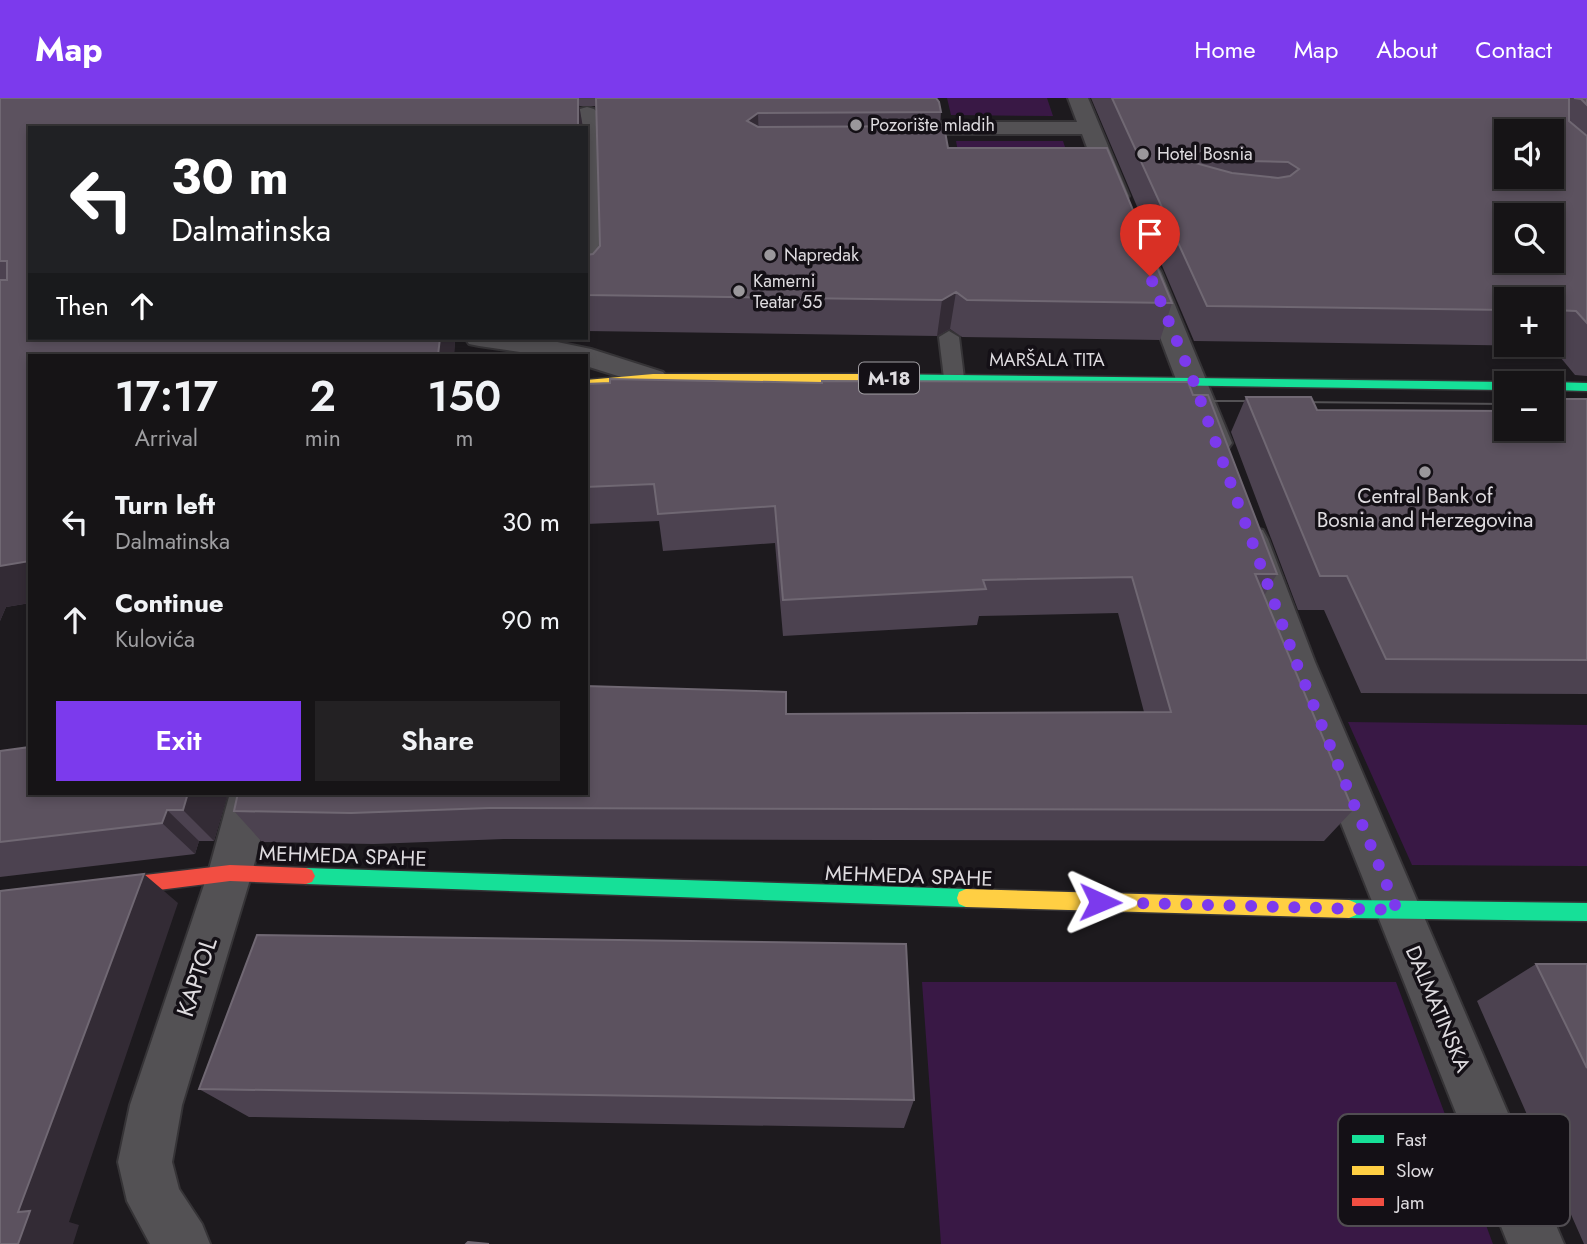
<!DOCTYPE html>
<html lang="en">
<head>
<meta charset="utf-8">
<style>
  body { margin:0; font-family:Jost,sans-serif; background:#232123; color:#f1f3f6; height:100vh; display:flex; flex-direction:column; font-size:26px; white-space:nowrap }
  * { box-sizing:border-box; margin:0 }
  p { font-size:23px; color:#9e9ea1 }
  .icon { flex:none; width:38px; height:38px; fill:none; stroke:currentColor; stroke-width:2; stroke-linecap:round; stroke-linejoin:round }
  .map { position:relative; flex:1; overflow:hidden }
  .details { position:absolute; left:28px; top:256px; width:560px; height:441px; display:flex; flex-direction:column; background:#161416; border-radius:0px; box-shadow:0 4px 10px #0003,0 0 0 2px #353335 }
  .details>* { flex:none }
  .banner { position:absolute; left:28px; top:28px; width:560px; height:214px; border-radius:0px; box-shadow:0 4px 10px #0003,0 0 0 2px #353335; background:#202124; color:#fff; overflow:hidden }
  .buttons { position:absolute; left:1494px; top:21px; display:grid; gap:14px }
  .buttons a { display:grid; place-items:center; width:70px; height:70px; border-radius:0px; background:#161416; box-shadow:0 4px 10px #0003,0 0 0 2px #353335; font-size:35px }
  .pin { position:absolute; display:grid; place-items:center; width:60px; height:60px; color:#fff; margin:-72px -30px; border-radius:50% 50% 50% 0; rotate:-45deg; box-shadow:0 0 7px #0007 }
  .pin .icon { rotate:45deg }
  .me { position:absolute; width:77px; margin:-38px; rotate:91deg; stroke-linejoin:round; filter:drop-shadow(0 0 5px #0008) }
  .turn { display:flex; align-items:center; gap:24px; height:147px; padding:0 28px; font-size:32px }
  .turn .icon { width:91px; height:91px; stroke-width:2.5 }
  .turn b { display:block; font-size:49px; line-height:60px }
  .then { display:flex; align-items:center; height:66px; padding:0 28px; background:#0003; gap:14px; font-size:26px }
  .eta { display:flex; justify-content:space-evenly; align-items:center; height:119px; text-align:center }
  .eta b { font-size:42px; font-weight:600; line-height:49px }
  .cta { display:flex; gap:14px; margin-top:auto; padding:14px 28px }
  .cta a { flex:1; height:80px; border-radius:0px; background:#7c3aed; color:#fff; font-size:28px; font-weight:600; line-height:80px; text-align:center }
  .cta a+a { background:#232123; color:#f1f3f6 }
  ul { padding:0; list-style:none }
  li { display:flex; align-items:center; gap:21px; height:98px; padding:0 28px }
  li div { flex:1 }
  li b { display:block; font-size:26px }
  li em { font-style:normal }
  header { display:flex; align-items:center; gap:42px; box-sizing:border-box; height:98px; padding:0 35px; background:#7c3aed; color:#fff }
  header strong { font-size:33px }
  nav { display:flex; gap:38px; margin-inline-start:auto; font-size:24px }
  .map>svg:first-child { display:block }
  .green { fill:#391845 }
  .lines { fill:none; stroke-linecap:round; stroke-linejoin:round }
  .lane-casing { stroke:#363437; stroke-width:4 }
  .street-casing { stroke:#363437; stroke-width:4 }
  .fast-casing { stroke:#363437; stroke-width:3 }
  .slow-casing { stroke:#363437; stroke-width:3 }
  .jam-casing { stroke:#363437; stroke-width:3 }
  .lane { fill:#535154; fill-rule:evenodd }
  .street { fill:#535154; fill-rule:evenodd }
  .fast { fill:#16e098; fill-rule:evenodd }
  .slow { fill:#ffcf43; fill-rule:evenodd }
  .jam { fill:#f24e42; fill-rule:evenodd }
  .tram { stroke:#545255; stroke-width:2 }
  .wall { fill:#4c4250; fill-rule:evenodd }
  .shaded-wall { fill:#332b35 }
  .building { fill:#5c525f; stroke:#706873; stroke-width:2; fill-rule:evenodd }
  .route { stroke:#7c3aed; stroke-width:12; stroke-dasharray:0 21.6 }
  .poi-dot { fill:#9a979b; stroke:#141016; stroke-width:2.5 }
  .labels { text-anchor:middle; stroke-width:7; stroke-linejoin:round; paint-order:stroke }
  .far-poi-label { font-size:18px; fill:#dedbdf; stroke:#141016; text-anchor:start }
  .far-street-label { font-size:18px; fill:#dedbdf; stroke:#141016 }
  .shield { fill:#141016; stroke:#a19ea3; stroke-width:2 }
  .shield-label { font-size:19px; font-weight:bold; fill:#dedbdf }
  .poi-label { font-size:21px; fill:#dedbdf; stroke:#141016 }
  .street-label { font-size:21px; fill:#dedbdf; stroke:#141016 }
  .near-street-label { font-size:24px; fill:#dedbdf; stroke:#141016 }
  .key { fill:#141016; stroke:#514d52; stroke-width:2 }
  .key-label { font-size:19px; fill:#dedbdf }
</style>
</head>
<body>
<header>
<strong>Map</strong>
<nav><a>Home</a><a>Map</a><a>About</a><a>Contact</a></nav>
</header>
<div class="map">
<svg width="1587" height="1146" viewBox="0 0 1587 1146">
  <rect width="100%" height="100%" fill="#1d1a1e"/>
  <path class="green" d="M947,0H1047L1053,18L951,17Z
    M956,43H1063L1067,55L958,54Z
    M1348,624L1587,627V768L1412,767Z
    M922,884H1396L1493,1146H941Z"/>
  <g class="lines">
    <g class="lane-casing">
      <path id="lane" d="M949,233L959,239L964,280L961,284H947L944,280L939,239Z"/>
    </g>
    <g class="street-casing">
      <path id="street" d="M1068,0H1088L1129,98L1125,103H1109L1105,98L1082,36H944L936,35L933,30L936,25L944,24H1077Z
        M587,9L594,11L598,15L603,184L599,190L586,191V30H576V15L580,11Z
        M1148,165L1157,167L1161,173L1232,345L1227,352L1216,355L1205,352L1200,345L1135,173L1139,167Z
        M465,240H538L591,251L663,274L668,280L663,286L653,289L586,268V257H540L479,248L469,246Z
        M1251,429L1263,432L1268,441L1315,564L1564,1146H1508L1277,564L1234,441L1239,432Z
        M230,695H272L252,775L182,1007L172,1064L179,1091L202,1126L210,1146H150L127,1103L118,1064L130,1007L208,775Z"/>
    </g>
    <g class="fast-casing">
      <path id="fast" d="M876,276L1507,284L1511,285H1507V292L872,283L870,280Z
        M1552,284L1587,285V293L1552,292V285H1548Z
        M306,770L966,791L973,794L975,800L973,806L966,809L306,786L300,784L297,778L300,772Z
        M1349,802L1587,805V823L1349,820L1342,817L1340,811L1342,805Z"/>
    </g>
    <g class="slow-casing">
      <path id="slow" d="M653,276H876L882,280L876,284H653L586,290V282Z
        M966,791L1349,802L1356,805L1358,811L1356,817L1349,820L966,809L959,806L957,800L959,794Z"/>
    </g>
    <g class="jam-casing">
      <path id="jam" d="M230,767L306,770L312,772L315,778L312,784L306,786L230,783L0,812V794Z"/>
    </g>
    <use href="#lane" class="lane"/>
    <use href="#street" class="street"/>
    <use href="#fast" class="fast"/>
    <use href="#slow" class="slow"/>
    <use href="#jam" class="jam"/>
    <path class="tram" d="M1191,303H1265
      M1293,304L1507,306"/>
  </g>
  <path class="wall" d="M0,0H936L941,14L940,28L948,50L1172,205L1160,242L962,239L950,231L937,238L586,233V157L593,156L600,148L596,10L595,8H579L583,30H30V240H455L454,257H30V505L6,509L0,523Z
    M1091,0H1587V278L1575,277L1551,248L1194,243ZM1507,201H1552V247H1507Z
    M586,286L1193,297L1277,476L1264,498L1353,712L1324,743L504,741L374,746L262,744L234,713L787,616L1144,614L1118,515L979,518L977,527L783,538L775,445L663,453L659,423L586,426Z
    M1246,299L1317,312L1507,331L1587,301V596L1361,595L1324,512H1298L1231,334Z
    M0,653L30,695H228L214,743H199L195,756L0,779Z
    M1536,866H1587V1146H1584L1477,903Z
    M199,991L914,1002L904,1030L249,1019Z"/>
  <path class="shaded-wall" d="M578,0L583,30H578Z
    M758,15L759,48L747,23Z
    M1202,52L1192,85L1191,58Z
    M956,194L950,231L937,238L942,202Z
    M440,240H455L454,257H438Z
    M30,463V505L6,509L0,523V468Z
    M188,695H228L214,743L183,712Z
    M167,712L199,743L195,756L162,725Z
    M144,776L178,805L69,1124L79,1127L73,1146H18V1114Z"/>
  <path class="building" d="M0,0H578V30H30V240H440L438,257H30V463L0,468V182H7V163H0Z
    M596,0H936L939,4L941,14L758,15L747,23L758,29L944,28L948,50H1107L1172,205L967,202L956,194L942,202L586,197V157L593,156L600,148Z
    M1112,0H1569V23L1587,38V225L1576,213L1552,212V201H1507V212L1207,208ZM1507,33H1552V79H1507ZM1202,52L1246,63L1288,64L1299,71L1290,78L1278,80L1232,75L1195,65L1191,58ZM1507,117H1552V163H1507Z
    M1574,0H1587V7L1581,1Z
    M610,281L822,285V283L1188,284L1193,297H1208L1277,476H1255L1353,712L489,710L351,715L234,713L238,695H586V588L786,594V616L1171,614L1132,479L983,482L986,491L783,502L775,408L658,416L654,386L586,389V286L610,285Z
    M1246,299H1311L1317,312L1507,313V331H1552V301H1587V562L1386,561L1347,478H1320Z
    M30,649V695H188L183,712H167L162,725L0,744V653Z
    M144,776L18,1114L30,1113L18,1146H0V793Z
    M257,837L906,846L914,1002L199,991Z
    M1536,866H1587V970Z
    M468,1144L489,1146H466Z"/>
  <g class="lines">
    <path class="route" d="M1100,804L1397,812L1296,564L1193,282L1150,178"/>
  </g>
  <g class="poi-dot">
    <circle cx="856" cy="27" r="7"/>
    <circle cx="1143" cy="56" r="7"/>
    <circle cx="770" cy="157" r="7"/>
    <circle cx="739" cy="193" r="7"/>
    <circle cx="1425" cy="374" r="7"/>
  </g>
  <g class="labels">
    <g class="far-poi-label">
      <text x="870" y="33">Pozorište mladih</text>
      <text x="1157" y="62">Hotel Bosnia</text>
      <text x="784" y="163">Napredak</text>
      <text x="753" y="189">Kamerni<tspan x="753" dy="21">Teatar 55</tspan></text>
    </g>
    <g class="far-street-label">
      <text x="1047" y="268">MARŠALA TITA</text>
    </g>
    <rect class="shield" x="859" y="264.5" width="60" height="31" rx="5"/>
    <g class="shield-label">
      <text x="889" y="287">M-18</text>
    </g>
    <g class="poi-label">
      <text x="1425" y="405">Central Bank of<tspan x="1425" dy="24">Bosnia and Herzegovina</tspan></text>
    </g>
    <g class="street-label">
      <text transform="translate(343 758) rotate(2)" y="7">MEHMEDA SPAHE</text>
      <text transform="translate(909 778) rotate(2)" y="7">MEHMEDA SPAHE</text>
      <text transform="translate(1438 911) rotate(67)" y="7">DALMATINSKA</text>
    </g>
    <g class="near-street-label">
      <text transform="translate(197 879) rotate(-72)" y="8">KAPTOL</text>
    </g>
  </g>
  <rect x="1338" y="1016" width="232" height="112" rx="10" class="key"/>
  <rect x="1352" y="1037" width="32" height="8" fill="#16e098"/>
  <rect x="1352" y="1068" width="32" height="9" fill="#ffcf43"/>
  <rect x="1352" y="1100" width="32" height="8" fill="#f24e42"/>
  <g class="key-label">
    <text x="1396" y="1048">Fast</text>
    <text x="1396" y="1079">Slow</text>
    <text x="1396" y="1111">Jam</text>
  </g>
</svg>
<div class="buttons">
<a><svg class="icon" aria-label="sound" viewBox="0 0 24 24"><path d="M4 9h4l5-4v14l-5-4H4zM17 9q2 3 0 6"/></svg></a>
<a><svg class="icon" aria-label="search" viewBox="0 0 24 24"><circle cx="10" cy="10" r="6"/><path d="M15 15l6 6"/></svg></a>
<a>+</a>
<a>−</a>
</div>
<div class="pin" style="left:1150px;top:178px;background:#d93025"><svg class="icon" aria-label="arrive" viewBox="0 0 24 24"><path d="M6 21V4h12l-3 4 3 4H6"/></svg></div>
<svg class="me" style="left:1100px;top:804px" viewBox="-20 -20 40 40"><path d="M0-17L14 15 0 8-14 15z" fill="#7c3aed" stroke="#fff" stroke-width="4"/></svg>
<div class="banner">
<div class="turn"><svg class="icon" aria-label="left" viewBox="0 0 24 24"><path d="M17 20v-9H6M10 6l-5 5 5 5"/></svg><div><b>30 m</b>Dalmatinska</div></div>
<div class="then">Then<svg class="icon" aria-label="ahead" viewBox="0 0 24 24"><path d="M12 20V5M6 11l6-6 6 6"/></svg></div>
</div>
<section class="details">
<div class="eta">
<div><b>17:17</b><p>Arrival</p></div>
<div><b>2</b><p>min</p></div>
<div><b>150</b><p>m</p></div>
</div>
<ul>
<li><svg class="icon" aria-label="left" viewBox="0 0 24 24"><path d="M17 20v-9H6M10 6l-5 5 5 5"/></svg><div><b>Turn left</b><p>Dalmatinska</p></div><em>30 m</em></li>
<li><svg class="icon" aria-label="ahead" viewBox="0 0 24 24"><path d="M12 20V5M6 11l6-6 6 6"/></svg><div><b>Continue</b><p>Kulovića</p></div><em>90 m</em></li>
</ul>
<div class="cta"><a>Exit</a><a>Share</a></div>
</section>
</div>
</body>
</html>
